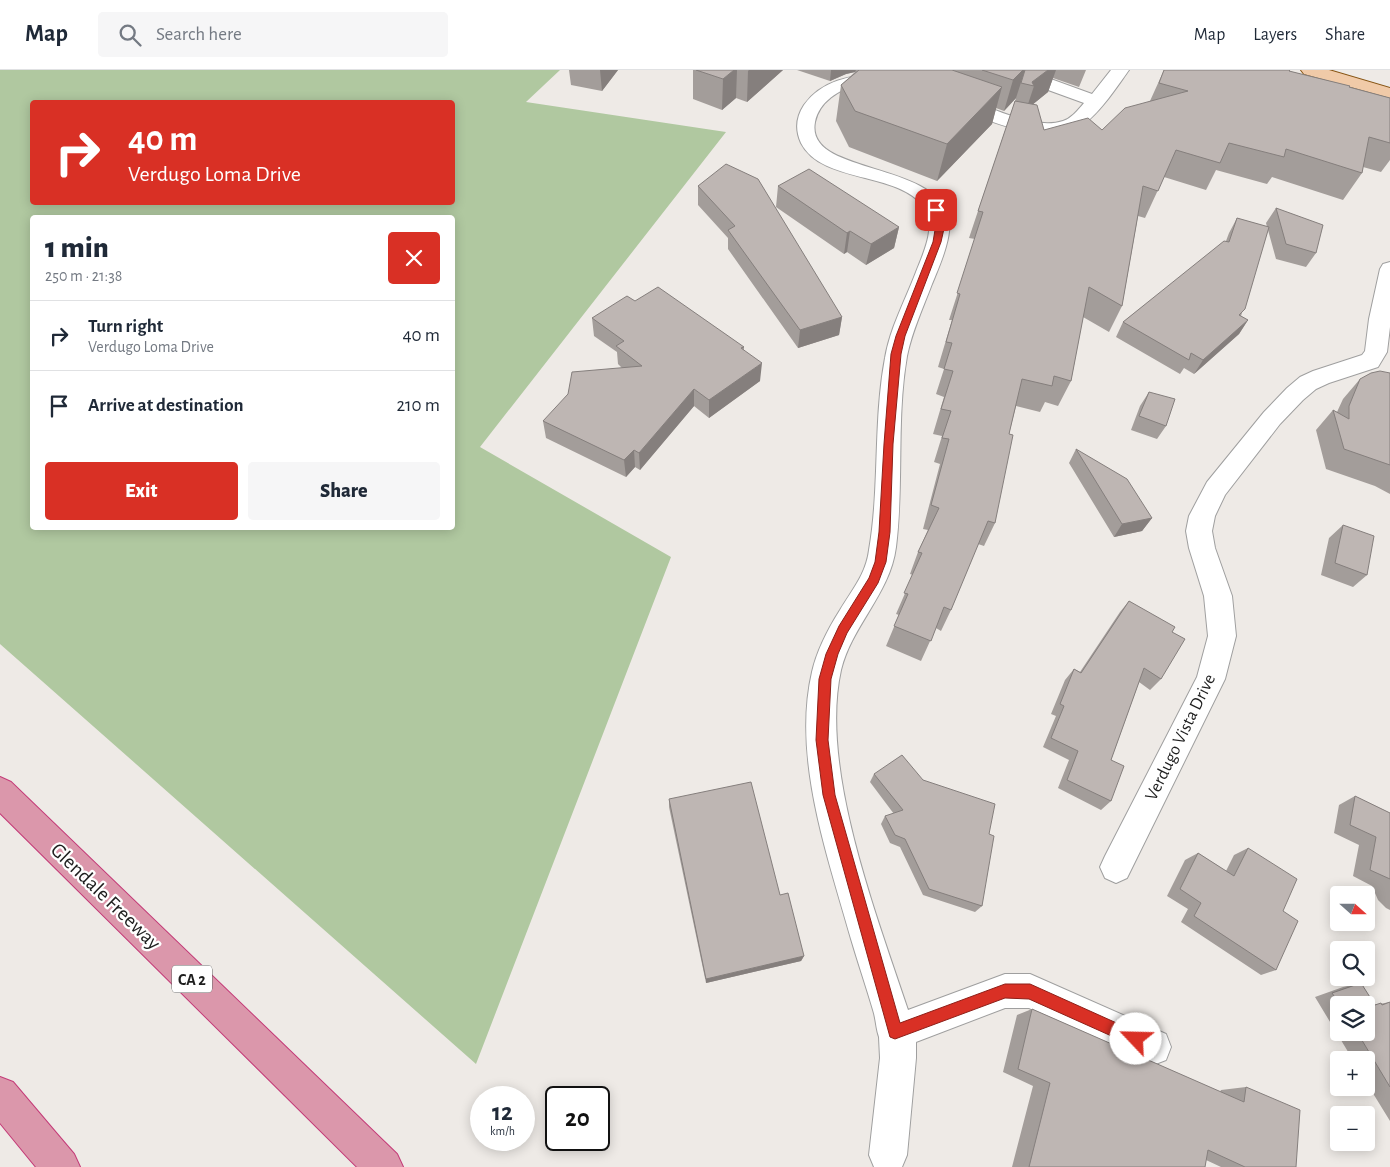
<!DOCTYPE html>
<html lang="en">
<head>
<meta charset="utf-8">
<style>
  body { margin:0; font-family:"Alegreya Sans",sans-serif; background:#f6f6f7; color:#1f2937; height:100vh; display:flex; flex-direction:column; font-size:19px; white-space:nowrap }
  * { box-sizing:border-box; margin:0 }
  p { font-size:16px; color:#747a83 }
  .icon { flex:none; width:28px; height:28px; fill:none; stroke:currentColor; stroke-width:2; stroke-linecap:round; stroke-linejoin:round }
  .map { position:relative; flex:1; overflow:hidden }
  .side { position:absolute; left:30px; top:145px; width:425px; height:315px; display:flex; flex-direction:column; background:#fff; border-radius:5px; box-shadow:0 2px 12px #0003 }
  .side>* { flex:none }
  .hud { position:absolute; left:30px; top:30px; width:425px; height:105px; border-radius:5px; box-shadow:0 2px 12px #0003; background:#d93025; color:#fff; overflow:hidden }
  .needle { width:32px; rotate:111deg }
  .buttons { position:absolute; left:1330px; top:816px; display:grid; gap:10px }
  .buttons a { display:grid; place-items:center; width:45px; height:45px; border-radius:5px; background:#fff; box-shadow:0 2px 12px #0003; font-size:25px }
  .speed { position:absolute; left:470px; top:1016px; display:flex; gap:10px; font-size:25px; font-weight:700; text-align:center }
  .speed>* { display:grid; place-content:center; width:65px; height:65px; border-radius:50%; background:#fff; box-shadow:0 2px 12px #0003; line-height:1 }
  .speed small { font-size:12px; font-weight:400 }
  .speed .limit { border:2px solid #111; border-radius:8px; background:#fff; color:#111 }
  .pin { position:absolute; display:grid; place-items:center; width:42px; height:42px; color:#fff; margin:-21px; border-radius:10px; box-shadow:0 2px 8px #0006 }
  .me { position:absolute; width:55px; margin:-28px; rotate:294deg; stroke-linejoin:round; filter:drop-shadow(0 0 4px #0008) }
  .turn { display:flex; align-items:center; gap:18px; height:105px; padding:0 15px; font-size:22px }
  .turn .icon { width:65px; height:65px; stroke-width:2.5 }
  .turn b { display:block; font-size:35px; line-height:42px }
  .round { display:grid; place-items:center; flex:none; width:52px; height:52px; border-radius:5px; background:#f6f6f7 }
  .overview { display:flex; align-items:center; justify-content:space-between; height:85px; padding:0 15px }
  h1 { font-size:30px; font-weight:800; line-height:38px }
  .primary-button { display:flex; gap:10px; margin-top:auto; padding:10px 15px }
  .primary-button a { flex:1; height:58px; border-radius:5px; background:#d93025; color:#fff; font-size:20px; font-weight:800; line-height:58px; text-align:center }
  .primary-button a+a { background:#f6f6f7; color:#1f2937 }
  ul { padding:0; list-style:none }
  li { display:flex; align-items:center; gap:15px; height:70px; padding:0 15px; border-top:1px solid #e0e1e3 }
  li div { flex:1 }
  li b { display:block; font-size:19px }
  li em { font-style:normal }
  header { display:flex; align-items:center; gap:30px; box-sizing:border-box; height:70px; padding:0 25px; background:#fff; border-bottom:1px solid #e0e1e3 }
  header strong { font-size:24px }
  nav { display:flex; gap:28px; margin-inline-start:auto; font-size:18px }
  .search { width:350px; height:45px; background:#f6f6f7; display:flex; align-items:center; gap:12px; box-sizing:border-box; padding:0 18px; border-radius:5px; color:#747a83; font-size:19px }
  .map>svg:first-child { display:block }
  .forest { fill:#b0c8a0; fill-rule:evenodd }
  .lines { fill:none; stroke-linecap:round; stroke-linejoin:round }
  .minor-casing { stroke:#9f9f9f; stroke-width:2 }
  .major-casing { stroke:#865413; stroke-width:2 }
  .highway-casing { stroke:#c43b78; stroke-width:2 }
  .minor { fill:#fff; fill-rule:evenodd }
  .major { fill:#f0caa8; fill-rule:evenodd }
  .highway { fill:#db97ab; fill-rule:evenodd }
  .wall { fill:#a39d9a; fill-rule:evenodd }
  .shaded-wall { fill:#857f7d }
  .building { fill:#beb6b3; stroke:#857f7d }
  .route { fill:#d93025; stroke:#8d1f18 }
  .labels { text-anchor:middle; stroke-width:4.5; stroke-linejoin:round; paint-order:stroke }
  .shield { fill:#fff; stroke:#626262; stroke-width:1 }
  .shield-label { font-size:16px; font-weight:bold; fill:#1e1e1e }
  .street-label { font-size:18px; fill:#1e1e1e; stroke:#fff }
  .near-street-label { font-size:21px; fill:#1e1e1e; stroke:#fff }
</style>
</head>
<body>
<header>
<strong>Map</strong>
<div class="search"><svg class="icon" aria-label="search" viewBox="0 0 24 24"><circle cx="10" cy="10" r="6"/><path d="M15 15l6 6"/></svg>Search here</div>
<nav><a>Map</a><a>Layers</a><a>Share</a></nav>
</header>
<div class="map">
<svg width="1390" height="1097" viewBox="0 0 1390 1097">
  <rect width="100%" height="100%" fill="#eeeae6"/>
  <path class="forest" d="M0,0H560L526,32L726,62L480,377L671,487L476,994L0,574ZM32,32H452V132H32ZM32,148H452V458H32Z"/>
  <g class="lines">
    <g class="minor-casing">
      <path id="minor" d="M1001,0H1026L1092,24L1111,0H1129C1116,18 1102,40 1084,54C1051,79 987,50 954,37L951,33L954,29L960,28C990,35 1032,61 1063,51C1072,48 1078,40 1084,33L1004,4Z
        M879,3L885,4L888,8L885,12C876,14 867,13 858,15C839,19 819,32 815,52C805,105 931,90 948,146C954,164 939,197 932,214C923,238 912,261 907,286C896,349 904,414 896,477C890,524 852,555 841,600C819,698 877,846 908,940L1005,904H1030L1166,964L1171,977L1166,990L1153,995L1029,938H1005L916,972V988L907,1085L902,1097H874L869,1085L880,988L879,967C876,959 876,949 873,940C866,916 858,893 851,869C828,787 792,688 812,602C817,580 828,559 840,540C852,520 866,504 869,480C880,417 873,351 885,288C890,258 905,231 916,202C923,184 937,156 924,137C898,101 822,114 801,73C795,60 796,47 804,35C822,10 850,6 879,3Z
        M1390,192V257L1387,282L1378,297L1329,313L1316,319L1303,330L1280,354L1225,425L1215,446L1212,461L1215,478L1232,526L1236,566L1225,609L1127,808L1116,813L1105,808L1100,797L1105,786L1197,607L1208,566L1204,526L1189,478L1186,461L1189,446L1207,412L1264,342L1287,318L1300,307L1313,301L1362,285L1365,281L1369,249L1380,199L1383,194Z"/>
    </g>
    <g class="major-casing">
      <path id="major" d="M1301,0H1329L1390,18V28L1304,4Z"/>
    </g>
    <g class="highway-casing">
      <path id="highway" d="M0,707L11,712L397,1084L403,1097H357L0,743Z
        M0,1007L13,1012L74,1084L80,1097H36L0,1053Z"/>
    </g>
    <use href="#minor" class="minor"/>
    <use href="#major" class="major"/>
    <use href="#highway" class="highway"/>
  </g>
  <path class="wall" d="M569,0H618L602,21L571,15Z
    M693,0H783L747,32L736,28L722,40L693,29Z
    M797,0H1086L1079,17L1053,8L1048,22L1033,34L1044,60H1102L1150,31L1164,0L1289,1L1390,28V90L1381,102L1363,97L1362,103L1343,130L1272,107L1267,114L1216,100L1206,120L1164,107L1145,148L1138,146L1122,236L1109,262L1083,247L1071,311L1058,336L1045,332L1040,342L1016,336L1009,364L995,453L984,476L978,474L951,540L941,561L936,558L921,591L886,576L899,545L896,544L913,505L910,504L918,482L928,460L923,459L940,394L934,392L942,366L933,364L944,327L936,324L944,299L938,297L952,250H949L975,169L969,168L978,141L1016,28L1004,41L996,38L992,54L937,111L849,77L836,51L841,15L855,2L846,4L830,11Z
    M698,116L842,247L839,265L798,278L728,179V168L698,135Z
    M778,116L899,157L894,178L866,195L847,182L844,184L776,137Z
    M1276,138L1316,183L1306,197L1276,189L1268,160L1241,246L1248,250L1239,264L1194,304L1184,298L1180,304L1116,267L1123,252L1226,171L1229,163L1237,148L1267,157L1266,153Z
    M635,231L744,277V280L760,311L709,348L694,336L640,400L635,397L626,407L546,368L543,351L622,298L618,294L617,282L594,266L592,248Z
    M1390,303V424L1375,416L1326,399L1316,360L1333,340L1337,342L1343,329L1360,309Z
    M1149,322L1166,356L1157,369L1131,360L1140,336Z
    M1076,379L1152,448L1142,461L1114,467L1069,393Z
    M1343,455L1367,505L1353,517L1321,505L1329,468Z
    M1129,531L1172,562L1161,609L1150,620L1139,612L1111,690V731L1101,740L1058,718L1069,690L1043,677L1056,646L1051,644L1065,610L1074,599L1080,602L1120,542Z
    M874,704L923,710L989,764L982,836L975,842L923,825L900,777L890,773L881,754L885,746L894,744L870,712Z
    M1355,726L1390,743V840L1386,838L1378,830L1372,816L1353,806L1359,775L1334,763L1339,735Z
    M669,729L804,886L801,891L706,913L669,737Z
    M1248,778L1283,841L1276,900L1261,905L1181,852L1188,839L1167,826L1185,790L1198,783L1226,801L1234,785Z
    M1361,913L1374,935L1390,932V1051L1366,1012V990H1353L1315,927L1343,917ZM1339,935H1366V962H1339Z
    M1032,939L1220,1022L1221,1020L1246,1017L1296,1097H1221L1206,1090L1205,1097H1012L1033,1016L1003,1002L1017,945Z"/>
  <path class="shaded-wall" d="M600,0H618L602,21Z
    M734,0H737L736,28L722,40L723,9Z
    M749,0H783L747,32L748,1Z
    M831,0H856L855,2L846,4L830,11Z
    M1023,0H1025L1016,28L1004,41L1013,10Z
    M1048,0H1056L1048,22L1026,40L1034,16L1032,12Z
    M1002,17L992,54L937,111L947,74Z
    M899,157L894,178L866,195L871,174Z
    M850,161L847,182L844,184L847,163Z
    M842,247L839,265L798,278L800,260Z
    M1248,250L1239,264L1194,304L1203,290Z
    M762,293L760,311L709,348V330Z
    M694,319V336L640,400L639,383Z
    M634,380L635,397L626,407L624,390Z
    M1152,448L1142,461L1114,467L1122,454Z
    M804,886L801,891L706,913V909Z"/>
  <path class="building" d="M696,0H734L723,9Z
    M859,0H952L1002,17L947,74L855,41L841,15Z
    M982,0H1023L1013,10Z
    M1025,0H1048L1032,12L1034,16L1021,13Z
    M1164,0H1290L1289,1L1350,16L1349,17L1390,28V73L1369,67L1362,103L1286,79L1284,87L1229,73L1220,93L1176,80L1158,121L1143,116L1122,236L1089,217L1071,311L1054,306L1052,316L1022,309L1009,364L1013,365L995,453L988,451L951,540L944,537L931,571L894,556L908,524L904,523L922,483L918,482L939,438L931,435L949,369L942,368L951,341L941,339L953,301L944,299L952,273L946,272L960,224L957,223L983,142L978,141L1015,31L1037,35L1044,60L1088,48L1102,60L1125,38L1188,21L1159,13Z
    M726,94L758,109L842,247L800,260L728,160L735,156L698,116Z
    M809,99L899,157L871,174L850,161L847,163L778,116Z
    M1276,138L1323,155L1316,183L1286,174Z
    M1237,148L1269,157L1245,239L1239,245L1248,250L1203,290L1191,283L1189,290L1123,252L1224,171L1229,172Z
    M658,217L744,277L741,278L762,293L709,330L694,319L639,383L634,380L624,390L543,351L568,324L572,302L642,296L616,276L624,271L592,248L627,226L635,231Z
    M1380,301L1390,303V395L1344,379L1333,340L1349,349V336L1360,309L1371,303Z
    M1149,322L1175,329L1166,356L1139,346Z
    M1076,379L1127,409L1152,448L1122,454Z
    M1343,455L1374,466L1367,505L1335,493Z
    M1129,531L1175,557L1172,562L1185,569L1161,609L1144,598L1111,690L1124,696L1111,731L1067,710L1078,681L1051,668L1064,636L1060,634L1074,599L1081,603Z
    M902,685L923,710L995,734L989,764L994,766L982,836L929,819L905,769L895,765L885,746L903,740L874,704Z
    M751,712L780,825L788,823L804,886L706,909L669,729Z
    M1355,726L1390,743V809L1370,800L1376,767L1350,755Z
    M1248,778L1297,809L1283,841L1298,851L1276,900L1194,846L1201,833L1180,819L1198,783L1234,806Z
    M1361,913L1375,935L1381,933L1382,935L1390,932V1017L1357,962H1366V935H1340L1332,923Z
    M1032,939L1244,1032L1246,1017L1300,1040L1296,1097H1245L1208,1080L1205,1097H1029L1050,1013L1018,999Z"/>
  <path class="route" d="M936,137L940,140L945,154L941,172L905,266L901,284L893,374L890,462L886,492L878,513L847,563L838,584L831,609L828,670L835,725L900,953L1005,914H1030L1141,964L1143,969L1141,974L1136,977L1029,929L1005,928L895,969L890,967L823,725L816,670L819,609L826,584L839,556L869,508L875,492L879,462L884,374L891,284L896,266L933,172L936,154L932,140Z"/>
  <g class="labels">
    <rect class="shield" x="172" y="895.5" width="40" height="27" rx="4"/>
    <g class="shield-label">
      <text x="192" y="915">CA 2</text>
    </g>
    <g class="street-label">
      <text transform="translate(1180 667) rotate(-64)" y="6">Verdugo Vista Drive</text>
    </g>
    <g class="near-street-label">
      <text transform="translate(106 826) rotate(44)" y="7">Glendale Freeway</text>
    </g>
  </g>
</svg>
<div class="buttons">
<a><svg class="needle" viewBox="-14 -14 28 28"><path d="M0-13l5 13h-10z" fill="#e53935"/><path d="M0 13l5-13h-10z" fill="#747a83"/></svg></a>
<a><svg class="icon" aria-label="search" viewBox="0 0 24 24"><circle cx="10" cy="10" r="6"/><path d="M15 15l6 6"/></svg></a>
<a><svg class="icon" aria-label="layers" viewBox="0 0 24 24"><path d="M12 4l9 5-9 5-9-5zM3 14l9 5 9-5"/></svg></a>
<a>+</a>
<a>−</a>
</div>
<div class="speed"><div>12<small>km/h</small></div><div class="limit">20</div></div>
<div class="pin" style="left:936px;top:140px;background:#d93025"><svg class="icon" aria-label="arrive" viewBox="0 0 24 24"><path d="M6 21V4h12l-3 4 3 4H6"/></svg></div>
<svg class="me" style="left:1136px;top:969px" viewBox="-20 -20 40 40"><circle r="19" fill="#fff"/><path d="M0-13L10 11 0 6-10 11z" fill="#d93025"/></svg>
<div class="hud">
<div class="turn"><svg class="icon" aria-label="right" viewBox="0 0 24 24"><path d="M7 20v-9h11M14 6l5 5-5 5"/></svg><div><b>40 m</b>Verdugo Loma Drive</div></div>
</div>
<section class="side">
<div class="overview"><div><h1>1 min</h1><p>250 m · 21:38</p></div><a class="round" style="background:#d93025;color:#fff"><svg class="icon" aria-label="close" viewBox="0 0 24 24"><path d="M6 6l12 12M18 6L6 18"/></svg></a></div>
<ul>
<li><svg class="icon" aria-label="right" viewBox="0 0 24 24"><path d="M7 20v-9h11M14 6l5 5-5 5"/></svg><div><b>Turn right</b><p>Verdugo Loma Drive</p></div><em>40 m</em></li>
<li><svg class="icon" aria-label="arrive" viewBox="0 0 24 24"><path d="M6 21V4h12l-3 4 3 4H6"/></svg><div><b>Arrive at destination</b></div><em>210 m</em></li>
</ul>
<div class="primary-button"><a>Exit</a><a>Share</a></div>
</section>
</div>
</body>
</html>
